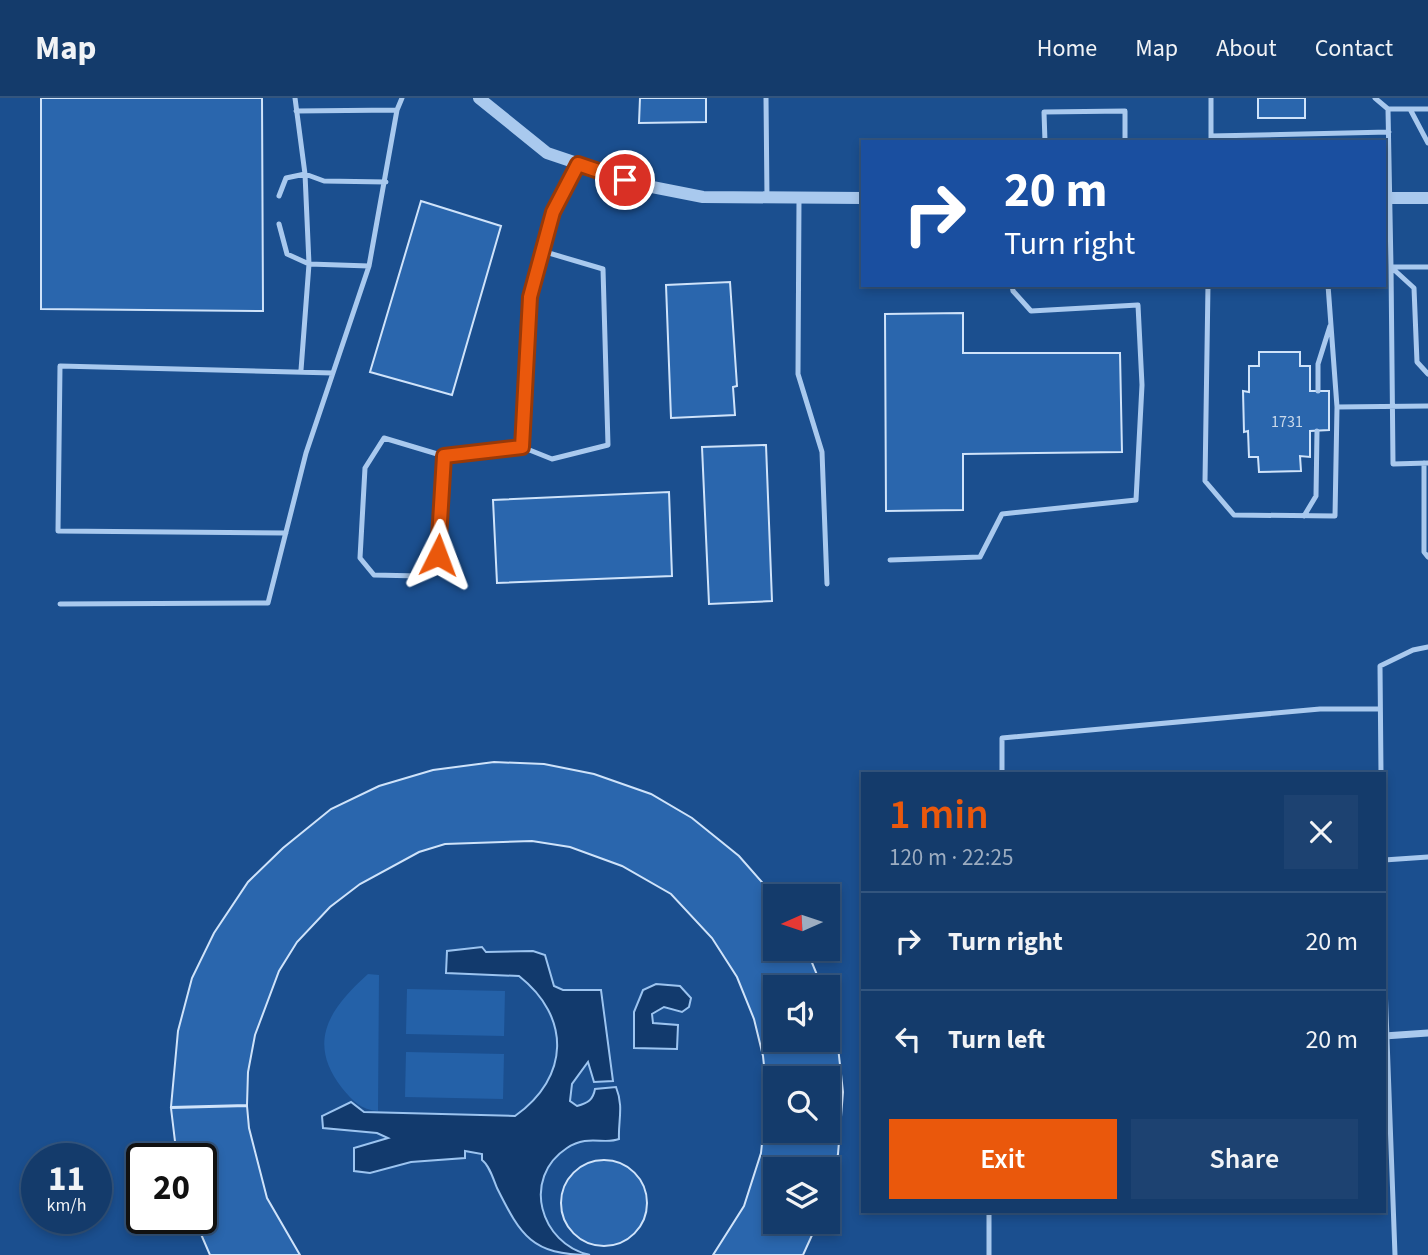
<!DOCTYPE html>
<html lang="en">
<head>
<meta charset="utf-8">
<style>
  body { margin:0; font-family:"Source Sans 3",sans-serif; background:#1d4271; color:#f1f3f6; height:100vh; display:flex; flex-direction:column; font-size:26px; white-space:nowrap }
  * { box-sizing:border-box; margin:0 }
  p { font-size:23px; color:#9dadc1 }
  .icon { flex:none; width:38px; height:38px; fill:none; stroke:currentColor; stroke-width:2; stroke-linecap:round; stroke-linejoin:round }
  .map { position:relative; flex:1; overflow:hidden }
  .drawer { position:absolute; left:861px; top:674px; width:525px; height:441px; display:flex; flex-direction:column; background:#143b6b; border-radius:0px; box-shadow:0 4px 10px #0003,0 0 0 2px #33557e }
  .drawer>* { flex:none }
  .guide { position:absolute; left:861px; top:42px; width:525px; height:147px; border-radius:0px; box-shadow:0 4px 10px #0003,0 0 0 2px #33557e; background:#1a4fa0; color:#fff; overflow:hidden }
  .needle { width:46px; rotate:267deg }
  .controls { position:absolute; left:763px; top:786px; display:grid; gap:14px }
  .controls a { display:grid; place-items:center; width:77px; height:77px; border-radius:0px; background:#143b6b; box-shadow:0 4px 10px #0003,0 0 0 2px #33557e; font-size:35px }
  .speed { position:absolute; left:21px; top:1045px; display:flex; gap:14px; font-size:35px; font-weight:700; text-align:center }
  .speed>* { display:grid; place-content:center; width:91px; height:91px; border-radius:50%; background:#143b6b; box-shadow:0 4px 10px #0003,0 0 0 2px #33557e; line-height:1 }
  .speed small { font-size:18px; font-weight:400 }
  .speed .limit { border:4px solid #111; border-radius:10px; background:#fff; color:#111 }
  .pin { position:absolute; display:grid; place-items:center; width:60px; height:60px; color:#fff; margin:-30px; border:4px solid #fff; border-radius:50%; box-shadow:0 2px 7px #0007 }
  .me { position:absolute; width:77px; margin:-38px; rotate:3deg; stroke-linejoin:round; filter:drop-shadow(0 0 5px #0008) }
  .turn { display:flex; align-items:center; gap:24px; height:147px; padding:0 28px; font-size:32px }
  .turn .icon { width:91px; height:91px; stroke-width:2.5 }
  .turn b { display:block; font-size:49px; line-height:60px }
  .round { display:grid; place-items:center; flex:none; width:74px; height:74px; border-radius:0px; background:#1d4271 }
  .overview { display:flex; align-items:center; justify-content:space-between; height:119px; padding:0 28px }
  h1 { font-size:42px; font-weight:600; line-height:52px; color:#ea580c }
  .primary-button { display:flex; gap:14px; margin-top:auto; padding:14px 28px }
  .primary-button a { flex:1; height:80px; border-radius:0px; background:#ea580c; color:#fff; font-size:28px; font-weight:600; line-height:80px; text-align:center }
  .primary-button a+a { background:#1d4271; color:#f1f3f6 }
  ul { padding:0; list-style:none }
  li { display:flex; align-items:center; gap:21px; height:98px; padding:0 28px; border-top:2px solid #33557e }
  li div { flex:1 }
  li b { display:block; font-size:26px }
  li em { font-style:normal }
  header { display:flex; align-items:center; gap:42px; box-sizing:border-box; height:98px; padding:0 35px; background:#143b6b; border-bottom:2px solid #33557e }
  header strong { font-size:33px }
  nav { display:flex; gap:38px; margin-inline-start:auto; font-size:24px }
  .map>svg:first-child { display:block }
  .green { fill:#2461a8 }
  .water { fill:#123a6d; stroke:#9cc4f0; stroke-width:2 }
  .building { fill:#2a66ad; stroke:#cfe3fa; stroke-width:2; fill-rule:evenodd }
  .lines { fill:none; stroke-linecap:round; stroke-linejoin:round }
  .service { stroke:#a9c9ee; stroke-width:5 }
  .minor { stroke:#a9c9ee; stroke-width:7 }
  .tertiary { stroke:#a9c9ee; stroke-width:12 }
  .route-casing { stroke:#983908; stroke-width:18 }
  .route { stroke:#ea580c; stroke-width:12 }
  .labels { text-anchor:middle; stroke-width:7; stroke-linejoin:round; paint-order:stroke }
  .number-label { font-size:16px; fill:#cad9ea }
</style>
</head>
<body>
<header>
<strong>Map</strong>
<nav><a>Home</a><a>Map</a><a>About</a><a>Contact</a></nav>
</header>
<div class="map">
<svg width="1428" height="1157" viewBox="0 0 1428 1157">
  <rect width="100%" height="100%" fill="#1b4f8f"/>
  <path class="green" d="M368,876L379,877L378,1013C361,1012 353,1003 342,990C306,944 330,910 368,876Z
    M407,891L505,893L504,938L406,936Z
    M406,954L504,956L503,1001L405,999Z"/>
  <path class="water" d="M482,849L486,854L533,853L545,857L554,888L563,892H601L613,983L594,984L588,964L572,986L570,1003L577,1008C588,1005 593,1002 595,991L616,989C624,1009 618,1023 619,1041C604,1047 588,1036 567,1050C521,1080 540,1146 590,1157C532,1157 521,1138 497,1090C493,1080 489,1067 482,1062V1056L465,1053V1060L411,1064L370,1075L354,1073V1050L388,1040L377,1035L323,1030L322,1018L351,1004L364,1014L515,1018C570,979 571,919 519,878L446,875L447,853Z
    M656,886L680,888L691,900L689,909L682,914L664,909L652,916L653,925L678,927L677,951L634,950V914L643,892Z"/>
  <path class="building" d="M41,0H262L263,213L41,211Z
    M640,0H706V24L639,25Z
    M1258,0H1305V20H1258Z
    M421,103L501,128L452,297L370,274Z
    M730,184L737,288L733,289L735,317L671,320L666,187Z
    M963,215V255H1120L1122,354L963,356V412L886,413L885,216Z
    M1259,254H1300V268H1310V293H1329V332L1310,333V359L1300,358L1301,373L1259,374L1258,359H1249L1248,333L1244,334L1243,293L1249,294V268H1259Z
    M766,347L772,503L709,506L702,349Z
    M669,394L672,478L497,485L493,402Z
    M494,664L544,666L594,676L651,696L692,720L739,758L775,799V850H806L822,889H775V942H828V907L838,949L843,994L838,1056L828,1098V1071H775V1124H818L803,1157H713L744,1108L761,1055L767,997L763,958L754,921L737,879L712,840L671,796L622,768L570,749L532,743L445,746L419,754L360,786L330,809L297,844L279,873L255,937L248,974L247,1007L171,1009L178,933L192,880L214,835L248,784L283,750L331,711L379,688L433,672ZM775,980H828V1032H775Z
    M247,1008L249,1030L267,1100L300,1157H210L194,1120H201V1060H177L171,1010Z
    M561 1105a43 43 0 1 1 86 0a43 43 0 1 1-86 0Z"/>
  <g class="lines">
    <path class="service" d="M295,0L305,76L309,166L301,272
      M766,0L767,100
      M1211,0V44
      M1375,0L1388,11H1428
      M1388,11L1391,169L1414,190L1417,264L1428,276
      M1410,11L1428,45
      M296,13L397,12
      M1211,38L1389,34
      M1045,44L1044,14L1125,13V44
      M279,98L286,80L305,76L324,83L386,84
      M799,102L798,276L822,354L827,486
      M279,126L287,156L309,166L369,168
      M542,153L603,171L608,347L552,361L522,349L530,199L553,114L578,66
      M1428,169H1391L1393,366L1428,365
      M1208,187L1205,383L1234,417L1335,418L1337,309L1428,308
      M1328,187L1337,309
      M891,188L930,187
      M1318,293V266L1330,228
      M444,358L438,457L419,478L374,477L360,460L365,370L384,340L444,358L522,349
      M1424,365V454L1428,459
      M1304,418L1316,398L1317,333
      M286,435L58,433L60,268L333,275
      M890,462L980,459L1002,416L1136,402L1142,287L1138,207L1031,213L1013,193L1012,187
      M60,506L268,505L306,355L369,168L397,12L402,0
      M1002,676V640L1320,611H1380
      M1381,676L1380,568L1413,552L1428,549
      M1384,762L1428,759
      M1384,860L1395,1157
      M989,1157V1113"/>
    <path class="minor" d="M1384,938L1428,935"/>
    <path class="tertiary" d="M479,0L547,55L642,87L703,99L863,100
      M1384,100H1428"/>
  </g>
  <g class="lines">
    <g class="route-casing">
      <path id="route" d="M438,457L444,358L522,349L530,199L553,114L578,66L625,82"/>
    </g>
    <use href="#route" class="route"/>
  </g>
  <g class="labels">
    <g class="number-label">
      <text x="1287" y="329">1731</text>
    </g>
  </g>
</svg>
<div class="controls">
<a><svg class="needle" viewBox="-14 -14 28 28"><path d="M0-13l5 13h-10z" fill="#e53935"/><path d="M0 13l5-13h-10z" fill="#9dadc1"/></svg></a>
<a><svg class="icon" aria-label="sound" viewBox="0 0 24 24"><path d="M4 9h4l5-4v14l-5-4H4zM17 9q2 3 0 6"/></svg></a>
<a><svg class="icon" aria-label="search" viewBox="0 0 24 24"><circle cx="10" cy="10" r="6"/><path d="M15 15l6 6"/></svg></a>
<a><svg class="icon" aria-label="layers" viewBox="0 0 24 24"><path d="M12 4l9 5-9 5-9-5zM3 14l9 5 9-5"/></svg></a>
</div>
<div class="speed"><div>11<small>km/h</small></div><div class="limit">20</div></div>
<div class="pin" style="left:625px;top:82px;background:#d93025"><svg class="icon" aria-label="arrive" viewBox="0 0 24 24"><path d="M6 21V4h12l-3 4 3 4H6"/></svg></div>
<svg class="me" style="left:438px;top:457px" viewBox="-20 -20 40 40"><path d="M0-17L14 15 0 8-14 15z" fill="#ea580c" stroke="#fff" stroke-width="4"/></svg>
<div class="guide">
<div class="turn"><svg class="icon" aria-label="right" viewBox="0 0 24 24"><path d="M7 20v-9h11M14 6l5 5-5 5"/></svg><div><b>20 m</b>Turn right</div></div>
</div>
<section class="drawer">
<div class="overview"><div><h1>1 min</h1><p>120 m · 22:25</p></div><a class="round"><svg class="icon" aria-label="close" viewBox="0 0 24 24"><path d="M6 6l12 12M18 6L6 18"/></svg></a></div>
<ul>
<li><svg class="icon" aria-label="right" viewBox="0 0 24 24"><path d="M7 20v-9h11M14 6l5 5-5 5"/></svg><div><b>Turn right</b></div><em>20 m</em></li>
<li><svg class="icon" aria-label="left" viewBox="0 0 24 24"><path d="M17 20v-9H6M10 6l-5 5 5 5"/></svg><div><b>Turn left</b></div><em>20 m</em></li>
</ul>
<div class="primary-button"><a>Exit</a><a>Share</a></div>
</section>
</div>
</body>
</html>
